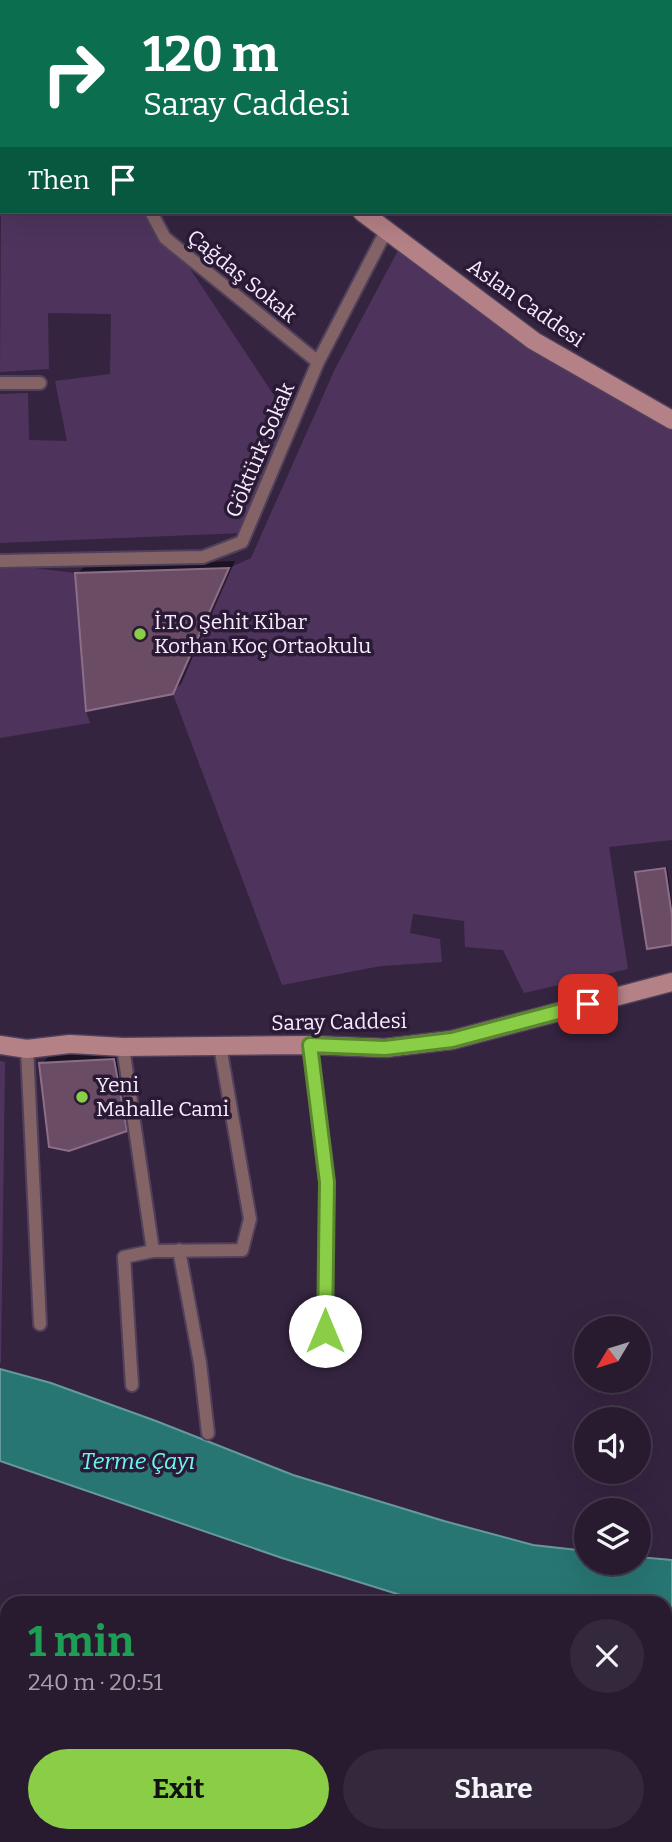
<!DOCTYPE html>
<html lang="en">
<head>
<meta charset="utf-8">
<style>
  body { margin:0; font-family:Bitter,serif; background:#34283c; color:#f1f3f6; height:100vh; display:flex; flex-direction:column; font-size:26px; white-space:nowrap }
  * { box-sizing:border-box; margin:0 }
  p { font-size:23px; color:#a5a1ab }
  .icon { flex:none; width:38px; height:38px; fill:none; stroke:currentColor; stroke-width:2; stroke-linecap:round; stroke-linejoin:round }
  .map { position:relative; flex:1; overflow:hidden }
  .panel { position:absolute; left:0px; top:1596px; width:672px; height:247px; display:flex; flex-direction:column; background:#281b30; border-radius:21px 21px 0 0; box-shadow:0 7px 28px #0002,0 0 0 2px #44394c }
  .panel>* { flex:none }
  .top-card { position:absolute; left:0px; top:0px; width:672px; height:214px; box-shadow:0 7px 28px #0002,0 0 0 2px #44394c; background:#0b6e4f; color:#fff; overflow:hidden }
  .needle { width:46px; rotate:232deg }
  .tools { position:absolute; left:574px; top:1316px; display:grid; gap:14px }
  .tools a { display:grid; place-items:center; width:77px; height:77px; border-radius:50%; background:#281b30; box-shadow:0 7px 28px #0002,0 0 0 2px #44394c; font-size:35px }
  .pin { position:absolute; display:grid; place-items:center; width:60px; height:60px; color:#fff; margin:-30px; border-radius:14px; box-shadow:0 4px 10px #0006 }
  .me { position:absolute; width:77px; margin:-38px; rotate:0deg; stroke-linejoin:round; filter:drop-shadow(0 0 5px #0008) }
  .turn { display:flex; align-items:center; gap:24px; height:147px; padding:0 28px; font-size:32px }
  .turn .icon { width:91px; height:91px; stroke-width:2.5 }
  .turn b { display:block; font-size:49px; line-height:60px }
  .then { display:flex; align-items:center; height:66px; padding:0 28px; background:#0003; gap:14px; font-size:26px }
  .round { display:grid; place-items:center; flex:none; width:74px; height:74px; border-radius:37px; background:#34283c }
  .overview { display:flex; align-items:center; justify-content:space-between; height:119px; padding:0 28px }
  h1 { font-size:42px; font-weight:700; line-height:52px; color:#1e9e55 }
  .button { display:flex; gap:14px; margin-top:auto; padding:14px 28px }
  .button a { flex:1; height:80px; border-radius:42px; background:#8ace47; color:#111; font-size:28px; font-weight:700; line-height:80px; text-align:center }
  .button a+a { background:#34283c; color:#f1f3f6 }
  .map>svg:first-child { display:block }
  .green { fill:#4e345d }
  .water { fill:#287674; stroke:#66999e; stroke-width:2 }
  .shadow { fill:#0007 }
  .building { fill:#6a4c65; stroke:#8d6e88; stroke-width:2 }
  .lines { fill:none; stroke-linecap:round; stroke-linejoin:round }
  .street-casing { stroke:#50405b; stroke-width:16 }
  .secondary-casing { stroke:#50405b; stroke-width:21 }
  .street { stroke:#836366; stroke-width:12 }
  .secondary { stroke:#b48186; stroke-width:18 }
  .route-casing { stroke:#5a862e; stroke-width:18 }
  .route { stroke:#8ace47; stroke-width:12 }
  .poi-dot { fill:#8ace47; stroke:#2b1a35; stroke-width:2.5 }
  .labels { text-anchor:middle; stroke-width:7; stroke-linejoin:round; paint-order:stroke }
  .street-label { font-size:21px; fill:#f8ecff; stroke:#2b1a35 }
  .poi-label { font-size:21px; fill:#f8ecff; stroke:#2b1a35; text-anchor:start }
  .water-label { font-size:23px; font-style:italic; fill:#69f9f5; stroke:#2b1a35 }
</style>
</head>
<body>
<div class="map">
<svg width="672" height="1842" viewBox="0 0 672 1842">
  <rect width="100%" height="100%" fill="#352440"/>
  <path class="green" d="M2,57V212H155L169,237L287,415L242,533L0,543V394L28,393L29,440L67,441L55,381L110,374L111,314L48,313L49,369L0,372Z
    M402,243L672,422V840L609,847L628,969L524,993L503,950L465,947L464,921L413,914L410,933L440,939L442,962L381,966L282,985L173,694L229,568L251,558L335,369Z
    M34,568L75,573L86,711L90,723L0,738V569Z
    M0,1061L5,1062L1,1363H0Z"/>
  <path class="water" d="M0,1369L51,1383L156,1421L293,1475L444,1521L533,1545L586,1551V1563H639V1557L672,1560V1636L665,1635V1603H426L282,1558L0,1461Z"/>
  <path class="shadow" d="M235,561L181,684L172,692L77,574L85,566Z
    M667,867L672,904V944L637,873Z
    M124,1049L136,1119L126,1130L41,1064L52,1053Z"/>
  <path class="building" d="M229,568L173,694L86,711L75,573Z
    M665,868L672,916V945L647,949L635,872Z
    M114,1059L127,1131L69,1151L49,1147L39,1063Z"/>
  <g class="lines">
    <g class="street-casing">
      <path id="street" d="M652,0L653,2
        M138,2L141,0
        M420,2L424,0
        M0,47H2
        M670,52L672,56
        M151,212L165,238L318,362
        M0,383H40
        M0,561L203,557L242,542L318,362L386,231
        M310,1045L326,1182L325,1331
        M123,1047L153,1251
        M27,1049L40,1324
        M179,1250L200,1363L208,1433
        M132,1385L124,1257L153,1251L242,1250L250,1219L220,1046
        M458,1838L459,1842
        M551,1842L553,1836"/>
    </g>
    <g class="secondary-casing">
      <path id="secondary" d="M46,0V2
        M362,212L534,341L672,420
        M0,1045L27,1049L70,1044L123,1047L310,1045L385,1048L452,1040L672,982"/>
    </g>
    <use href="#street" class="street"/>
    <use href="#secondary" class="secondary"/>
  </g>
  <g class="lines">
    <g class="route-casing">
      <path id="route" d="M325,1331L327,1182L310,1045L385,1048L452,1040L588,1004"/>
    </g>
    <use href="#route" class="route"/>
  </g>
  <g class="poi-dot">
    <circle cx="140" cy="634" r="7"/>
    <circle cx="82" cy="1097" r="7"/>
  </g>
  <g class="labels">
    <g class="street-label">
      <text transform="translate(242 276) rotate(39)" y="7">Çağdaş Sokak</text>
      <text transform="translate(526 303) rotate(35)" y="7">Aslan Caddesi</text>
      <text transform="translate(260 450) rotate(-67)" y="7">Göktürk Sokak</text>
      <text transform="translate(339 1022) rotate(-1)" y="7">Saray Caddesi</text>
    </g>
    <g class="poi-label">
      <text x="154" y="629">İ.T.O Şehit Kibar<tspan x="154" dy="24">Korhan Koç Ortaokulu</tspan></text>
      <text x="96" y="1092">Yeni<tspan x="96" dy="24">Mahalle Cami</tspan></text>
    </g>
    <g class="water-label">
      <text x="138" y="1469">Terme Çayı</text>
    </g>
  </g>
</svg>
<div class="tools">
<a><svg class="needle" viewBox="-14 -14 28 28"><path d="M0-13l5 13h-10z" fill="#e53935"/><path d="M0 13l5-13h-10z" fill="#a5a1ab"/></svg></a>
<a><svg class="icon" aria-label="sound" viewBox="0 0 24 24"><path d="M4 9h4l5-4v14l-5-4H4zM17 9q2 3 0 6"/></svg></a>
<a><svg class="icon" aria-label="layers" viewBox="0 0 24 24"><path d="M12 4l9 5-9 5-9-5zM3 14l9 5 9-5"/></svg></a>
</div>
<div class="pin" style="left:588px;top:1004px;background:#d93025"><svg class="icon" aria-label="arrive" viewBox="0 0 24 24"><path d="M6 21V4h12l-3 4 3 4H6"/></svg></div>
<svg class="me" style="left:325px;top:1331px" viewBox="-20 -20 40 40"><circle r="19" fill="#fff"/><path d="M0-13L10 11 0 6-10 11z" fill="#8ace47"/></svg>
<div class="top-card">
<div class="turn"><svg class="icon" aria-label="right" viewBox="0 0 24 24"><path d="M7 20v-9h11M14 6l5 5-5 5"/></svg><div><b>120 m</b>Saray Caddesi</div></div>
<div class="then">Then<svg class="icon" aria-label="arrive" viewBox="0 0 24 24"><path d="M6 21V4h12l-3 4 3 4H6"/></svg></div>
</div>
<section class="panel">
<div class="overview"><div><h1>1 min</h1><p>240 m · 20:51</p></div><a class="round"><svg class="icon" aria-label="close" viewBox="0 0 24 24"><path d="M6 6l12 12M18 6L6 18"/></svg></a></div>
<div class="button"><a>Exit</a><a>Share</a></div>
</section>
</div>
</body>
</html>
